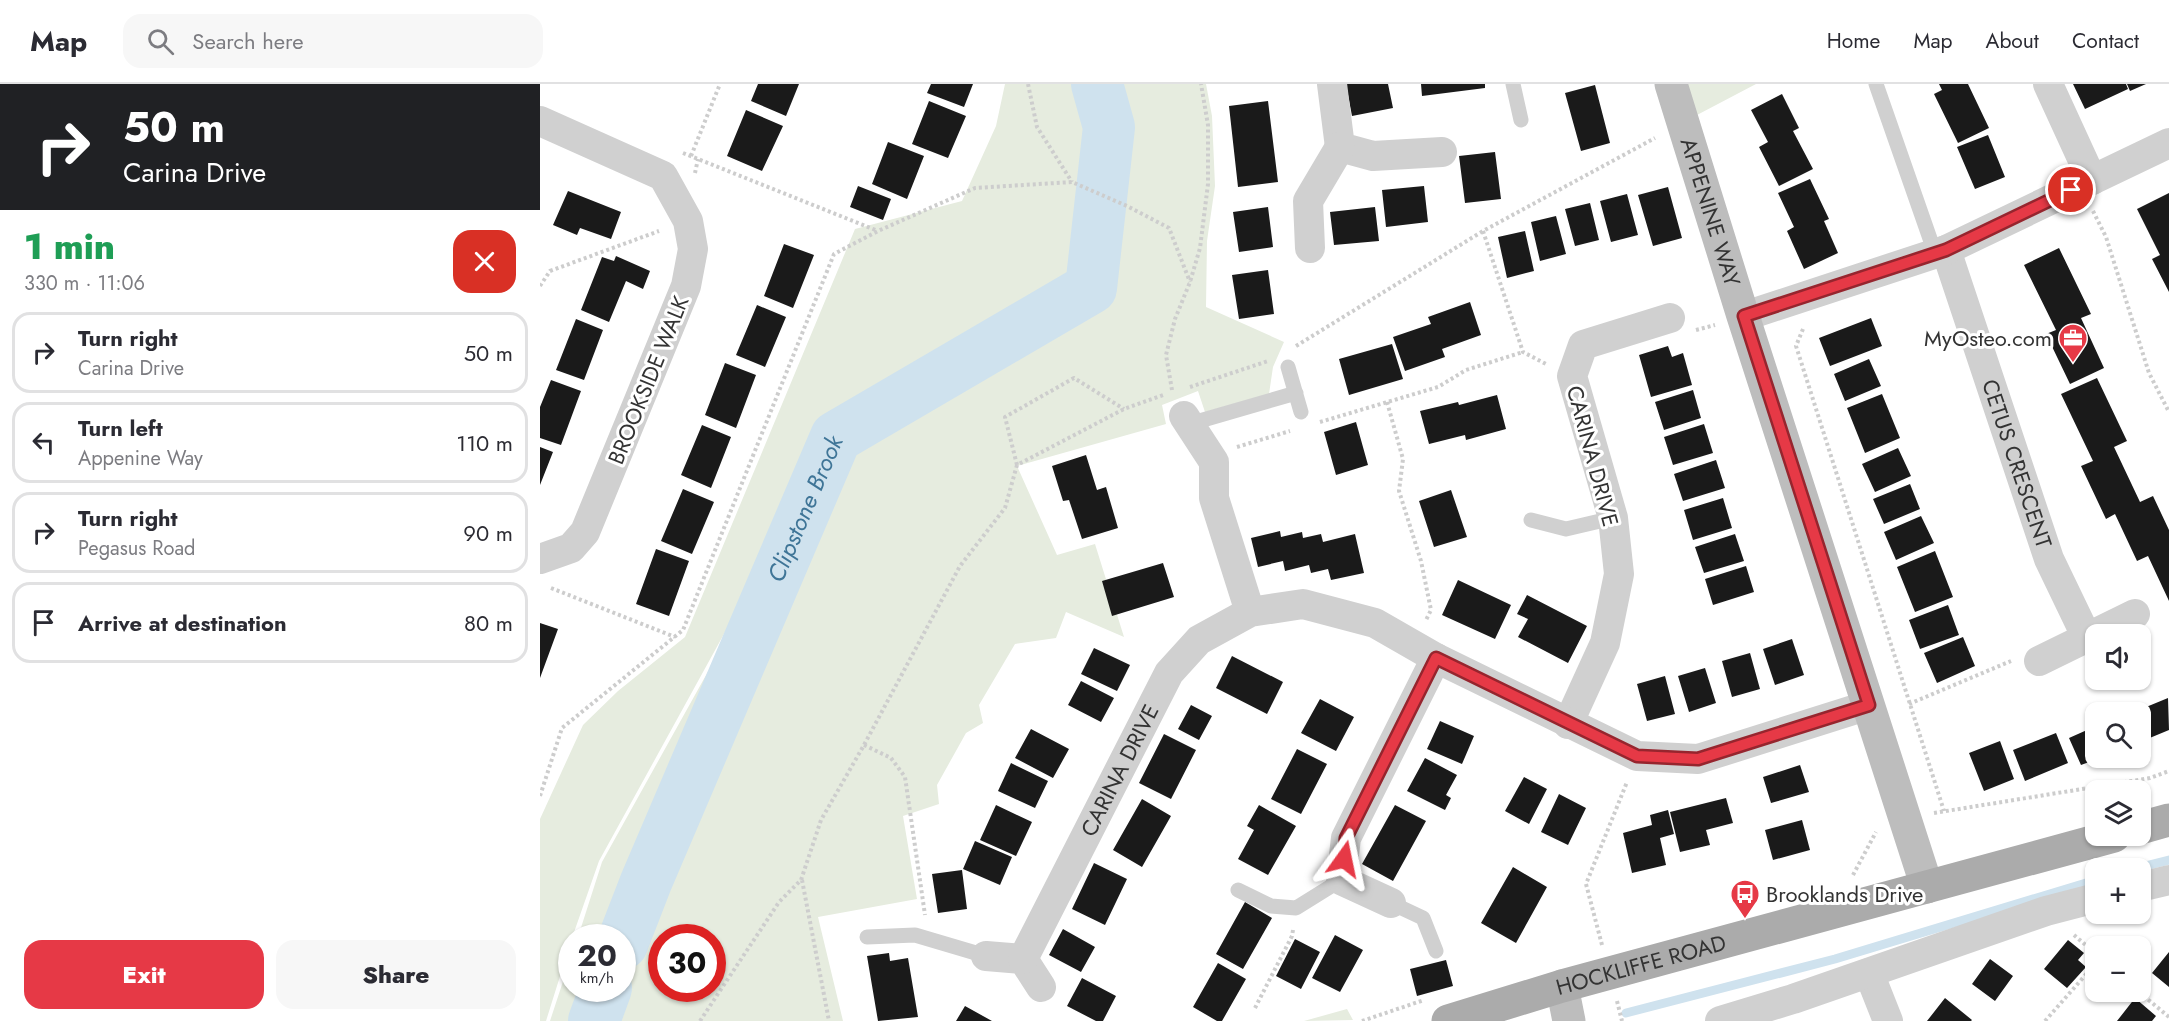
<!DOCTYPE html>
<html lang="en">
<head>
<meta charset="utf-8">
<style>
  body { margin:0; font-family:Jost,sans-serif; background:#f7f7f7; color:#2b2b33; height:100vh; display:flex; flex-direction:column; font-size:22px; white-space:nowrap }
  * { box-sizing:border-box; margin:0 }
  p { font-size:20px; color:#7c7c81 }
  .icon { flex:none; width:33px; height:33px; fill:none; stroke:currentColor; stroke-width:2; stroke-linecap:round; stroke-linejoin:round }
  .map { position:relative; flex:1; overflow:hidden }
  .sheet { display:flex; flex-direction:column; background:#fff; width:540px }
  .sheet>* { flex:none }
  .hud { background:#202124; color:#fff; overflow:hidden }
  .tools { position:absolute; left:1545px; top:540px; display:grid; gap:12px }
  .tools a { display:grid; place-items:center; width:66px; height:66px; border-radius:12px; background:#fff; box-shadow:0 2px 4px #0004; font-size:30px }
  .speed { position:absolute; left:18px; top:840px; display:flex; gap:12px; font-size:30px; font-weight:700; text-align:center }
  .speed>* { display:grid; place-content:center; width:78px; height:78px; border-radius:50%; background:#fff; box-shadow:0 2px 4px #0004; line-height:1 }
  .speed small { font-size:15px; font-weight:400 }
  .speed .limit { border:9px solid #d22; background:#fff; color:#111 }
  .pin { position:absolute; display:grid; place-items:center; width:51px; height:51px; color:#fff; margin:-26px; border:3px solid #fff; border-radius:50%; box-shadow:0 2px 6px #0007 }
  .me { position:absolute; width:66px; margin:-33px; rotate:12deg; stroke-linejoin:round; filter:drop-shadow(0 0 4px #0008) }
  .turn { display:flex; align-items:center; gap:21px; height:126px; padding:0 24px; font-size:27px }
  .turn .icon { width:78px; height:78px; stroke-width:2.5 }
  .turn b { display:block; font-size:42px; line-height:51px }
  .round { display:grid; place-items:center; flex:none; width:63px; height:63px; border-radius:18px; background:#f7f7f7 }
  .headline { display:flex; align-items:center; justify-content:space-between; height:102px; padding:0 24px }
  h1 { font-size:36px; font-weight:800; line-height:45px; color:#1e9e55 }
  .action { display:flex; gap:12px; margin-top:auto; padding:12px 24px }
  .action a { flex:1; height:69px; border-radius:18px; background:#e63946; color:#fff; font-size:24px; font-weight:800; line-height:69px; text-align:center }
  .action a+a { background:#f7f7f7; color:#2b2b33 }
  ul { padding:0; list-style:none }
  li { display:flex; align-items:center; gap:18px; height:81px; margin:0 12px 9px; padding:0 12px; border:3px solid #e1e1e2; border-radius:18px }
  li div { flex:1 }
  li b { display:block; font-size:22px }
  li em { font-style:normal }
  header { display:flex; align-items:center; gap:36px; box-sizing:border-box; height:84px; padding:0 30px; background:#fff; border-bottom:2px solid #e1e1e2 }
  header strong { font-size:28px }
  nav { display:flex; gap:33px; margin-inline-start:auto; font-size:21px }
  .search { width:420px; height:54px; background:#f7f7f7; display:flex; align-items:center; gap:15px; box-sizing:border-box; padding:0 21px; border-radius:18px; color:#7c7c81; font-size:22px }
  main { display:flex; flex:1; min-height:0 }
  .map>svg:first-child { display:block }
  .green { fill:#e6ecdf; fill-rule:evenodd }
  .lines { fill:none; stroke-linecap:round; stroke-linejoin:round }
  .stream { stroke:#cfe2ee; stroke-width:9 }
  .river { stroke:#cfe2ee; stroke-width:52 }
  .building { fill:#1a1a1a }
  .path { stroke:#cdcdcd; stroke-width:4; stroke-dasharray:3 3; stroke-linecap:butt }
  .lane { stroke:#d0d0d0; stroke-width:15 }
  .street { stroke:#d0d0d0; stroke-width:30 }
  .secondary { stroke:#bdbdbd; stroke-width:33 }
  .primary { stroke:#ababab; stroke-width:33 }
  .route-casing { stroke:#96252e; stroke-width:15 }
  .route { stroke:#e63946; stroke-width:10 }
  .labels { text-anchor:middle; stroke-width:6; stroke-linejoin:round; paint-order:stroke }
  .street-label { font-size:22px; fill:#333; stroke:#fff }
  .poi-label { font-size:22px; fill:#333; stroke:#fff; text-anchor:end }
  .water-label { font-size:24px; font-style:italic; fill:#3f7597; stroke:#fff }
</style>
</head>
<body>
<header>
<strong>Map</strong>
<div class="search"><svg class="icon" aria-label="search" viewBox="0 0 24 24"><circle cx="10" cy="10" r="6"/><path d="M15 15l6 6"/></svg>Search here</div>
<nav><a>Home</a><a>Map</a><a>About</a><a>Contact</a></nav>
</header>
<main>
<section class="sheet">
<div class="hud">
<div class="turn"><svg class="icon" aria-label="right" viewBox="0 0 24 24"><path d="M7 20v-9h11M14 6l5 5-5 5"/></svg><div><b>50 m</b>Carina Drive</div></div>
</div>
<div class="headline"><div><h1>1 min</h1><p>330 m · 11:06</p></div><a class="round" style="background:#d93025;color:#fff"><svg class="icon" aria-label="close" viewBox="0 0 24 24"><path d="M6 6l12 12M18 6L6 18"/></svg></a></div>
<ul>
<li><svg class="icon" aria-label="right" viewBox="0 0 24 24"><path d="M7 20v-9h11M14 6l5 5-5 5"/></svg><div><b>Turn right</b><p>Carina Drive</p></div><em>50 m</em></li>
<li><svg class="icon" aria-label="left" viewBox="0 0 24 24"><path d="M17 20v-9H6M10 6l-5 5 5 5"/></svg><div><b>Turn left</b><p>Appenine Way</p></div><em>110 m</em></li>
<li><svg class="icon" aria-label="right" viewBox="0 0 24 24"><path d="M7 20v-9h11M14 6l5 5-5 5"/></svg><div><b>Turn right</b><p>Pegasus Road</p></div><em>90 m</em></li>
<li><svg class="icon" aria-label="arrive" viewBox="0 0 24 24"><path d="M6 21V4h12l-3 4 3 4H6"/></svg><div><b>Arrive at destination</b></div><em>80 m</em></li>
</ul>
<div class="action"><a>Exit</a><a>Share</a></div>
</section>
<div class="map">
<svg width="1629" height="937" viewBox="0 0 1629 937">
  <rect width="100%" height="100%" fill="#fff"/>
  <path class="green" d="M465,0H555L566,43L550,203L293,352L59,777L32,854L6,937H0V735L43,641L78,607L145,553L315,145L422,117L456,42Z
    M559,0H666L672,32L675,102L667,157L666,223L744,258L733,283L729,310L665,328L658,307L622,321L626,340L477,382L517,471L555,460L584,553L526,528L516,554L475,560L439,621L443,639L426,649L397,701L399,720L363,732L377,815L278,833L303,937H10L31,873L32,904H82V854L38,853L62,778L298,354L553,205L571,43ZM122,854H172V904H122Z
    M1146,0H1216L1157,31Z
    M807,925L813,936L764,937Z"/>
  <g class="lines">
    <path class="stream" d="M1597,784L1629,776
      M1086,929L1295,875L1556,796"/>
    <g class="river">
      <path id="s1" d="M82,860L106,798L296,353L551,204L569,43L557,0"/>
      <path d="M54,937L66,904"/>
    </g>
  </g>
  <path class="building" d="M218,0H259L246,32L211,17Z
    M391,0H433L424,23L387,9Z
    M806,0H848L853,24L812,32Z
    M881,0H945V4L882,12Z
    M1399,0H1428L1449,44L1418,59L1394,10L1402,6Z
    M1533,0H1586L1588,5L1545,25Z
    M1587,0H1606L1590,7Z
    M1055,1L1070,59L1041,67L1025,9Z
    M1242,10L1259,44L1253,47L1273,85L1239,102L1219,63L1228,58L1211,26Z
    M389,17L426,32L408,74L372,60Z
    M728,17L738,98L698,103L689,22Z
    M206,26L243,42L222,87L187,72Z
    M1448,51L1465,93L1435,105L1417,63Z
    M348,58L384,72L367,115L332,100Z
    M955,68L961,115L925,119L919,72Z
    M1270,95L1289,135L1284,137L1298,169L1264,185L1247,147L1254,143L1238,109Z
    M318,102L351,115L343,136L310,123Z
    M884,102L888,138L846,143L842,106Z
    M1128,103L1142,154L1113,162L1098,111Z
    M28,107L81,128L71,155L40,144L37,151L13,141Z
    M1629,109V208L1612,175L1620,171L1597,125Z
    M1087,110L1098,151L1071,158L1060,117Z
    M1050,119L1059,156L1035,162L1025,125Z
    M728,123L733,163L699,168L693,128Z
    M835,123L839,157L794,161L790,128Z
    M1016,132L1026,170L1000,177L991,138Z
    M985,147L994,187L967,194L958,153Z
    M244,160L274,171L253,224L224,212Z
    M1519,164L1551,230L1541,234L1564,284L1530,300L1506,250L1516,246L1484,181Z
    M76,172L110,187L103,205L86,197L69,238L41,226L62,173L74,177Z
    M728,186L734,230L699,235L692,191Z
    M930,218L941,251L902,265L905,273L865,287L853,253L891,240L888,233Z
    M217,221L246,233L225,283L196,271Z
    M1331,234L1342,262L1290,282L1279,254Z
    M36,235L63,246L44,296L16,286Z
    M852,260L863,295L809,311L799,275Z
    M1128,262L1132,273L1143,269L1152,301L1111,313L1099,271Z
    M1329,275L1341,302L1305,317L1294,290Z
    M185,279L216,291L196,344L165,331Z
    M1557,294L1587,357L1574,363L1600,418L1613,412L1629,446V517L1608,472L1597,477L1575,430L1566,435L1541,382L1553,377L1521,310Z
    M11,296L41,307L21,361L0,354V323Z
    M1153,306L1161,334L1124,346L1115,318Z
    M1342,310L1360,354L1325,369L1307,324Z
    M957,311L966,345L926,356L925,351L889,360L880,327L918,318L919,321Z
    M816,338L828,381L796,391L784,348Z
    M1164,340L1173,369L1133,381L1124,353Z
    M162,341L191,353L171,404L141,391Z
    M0,363L13,368L0,401Z
    M1358,364L1371,392L1335,408L1322,380Z
    M546,371L557,406L566,403L578,444L542,455L529,416L523,417L512,382Z
    M1176,376L1185,404L1143,417L1134,390Z
    M1370,400L1380,425L1344,440L1333,415Z
    M143,405L174,418L152,470L121,457Z
    M911,406L927,453L894,463L879,417Z
    M1183,414L1192,444L1153,456L1144,426Z
    M1381,432L1394,459L1356,476L1344,448Z
    M740,447L741,453L762,448L763,454L781,450L783,458L815,450L824,489L791,496L788,485L771,489L769,481L745,487L743,477L718,483L711,454Z
    M1195,450L1204,477L1164,489L1155,463Z
    M116,465L149,477L129,532L96,520Z
    M1395,467L1413,513L1375,528L1357,483Z
    M623,479L634,513L572,532L562,497Z
    M1206,482L1214,508L1173,521L1165,495Z
    M918,496L971,521L955,555L902,531Z
    M987,511L1047,542L1028,579L978,553L988,535L977,530Z
    M1408,521L1419,551L1380,565L1369,536Z
    M0,539L18,545L0,594Z
    M1423,553L1435,582L1397,599L1384,569Z
    M1252,555L1264,591L1235,601L1223,565Z
    M554,564L590,581L577,607L541,590Z
    M1210,569L1220,605L1192,613L1182,577Z
    M692,572L743,598L727,630L676,604Z
    M1165,584L1176,619L1149,628L1138,592Z
    M1125,592L1135,630L1107,637L1097,600Z
    M541,597L574,614L561,638L528,621Z
    M1628,614L1629,646L1600,658V628H1594Z
    M780,615L814,633L796,667L761,649Z
    M651,621L672,632L659,656L638,645Z
    M900,637L934,652L922,680L887,665Z
    M1556,642V674H1560L1541,681L1529,654Z
    M491,645L529,665L513,694L475,674Z
    M1516,649L1528,679L1485,697L1473,666Z
    M624,650L656,666L631,715L599,699Z
    M1460,657L1474,695L1444,707L1429,669Z
    M757,665L787,680L761,730L731,715Z
    M885,674L917,691L906,711L911,714L905,726L867,707Z
    M471,679L508,697L495,724L458,707Z
    M1260,681L1269,708L1231,719L1223,693Z
    M984,693L1007,705L989,740L965,727Z
    M1019,710L1046,724L1028,761L1001,748Z
    M1186,714L1193,739L1166,746L1170,761L1140,768L1130,728Z
    M602,715L631,732L602,783L573,766Z
    M456,721L492,738L476,772L440,756Z
    M719,721L756,742L728,791L698,775L714,746L707,742Z
    M855,721L886,737L853,797L822,780Z
    M1128,726L1134,750L1120,754L1126,781L1092,789L1083,749L1112,741L1110,731Z
    M1262,736L1270,766L1233,776L1225,746Z
    M435,757L472,773L460,801L423,785Z
    M554,779L587,795L565,841L532,825Z
    M973,783L1007,803L976,859L941,839Z
    M422,786L427,825L398,829L392,790Z
    M705,818L732,834L703,885L676,870Z
    M523,845L555,863L541,888L509,871Z
    M795,851L823,866L800,908L772,894Z
    M755,855L780,868L761,905L736,892Z
    M1528,856L1544,869L1538,876L1546,883L1527,904L1504,885Z
    M1629,868V903L1612,889Z
    M349,869L350,877L368,874L378,933L338,937L327,872Z
    M1450,875L1473,892L1455,917L1432,900Z
    M906,876L913,902L877,912L870,885Z
    M678,879L706,895L682,937H677L653,923Z
    M542,894L576,912L563,937H556L527,922Z
    M1405,914L1432,936L1431,937H1387Z
    M1595,914L1616,932L1612,937H1577Z
    M425,922L452,937H416Z"/>
  <g class="lines">
    <path class="path" d="M488,0L497,43L532,98
      M143,69L338,147
      M151,72L180,0
      M155,89L158,75
      M1553,127L1566,153L1609,289L1629,328
      M943,147L983,268L1006,280
      M0,202L10,187L119,147
      M1263,245L1256,262L1404,727
      M1156,246L1175,241
      M756,262L943,147L1115,54
      M650,303L728,277
      M632,306L626,271L635,235L650,198L660,164L668,100V41L661,0
      M847,318L863,375L859,407L881,477L891,526L886,536
      M780,338L898,303L926,286L983,268
      M697,363L750,347
      M477,381L465,333L534,294L584,325
      M11,504L135,553
      M1369,620L1471,577
      M324,661L351,674L365,693L385,831
      M0,712L22,644L143,546L294,170L338,147L435,104L532,98L587,122L629,144L650,198
      M1394,729L1610,694L1629,687
      M1313,791L1336,748
      M262,796L289,937
      M1534,851L1556,870
      M1062,861L1046,800L1087,698
      M1599,908L1629,933
      M1077,917L1082,937
      M715,924L752,852L753,846
      M160,937L239,818L261,796L281,736L324,661L420,482L465,424L477,381L584,325L623,311
      M822,937L884,916
      M1505,937L1556,879"/>
    <path class="lane" d="M973,0L981,36
      M1336,0L1395,169
      M748,283L761,328
      M649,340L756,309
      M991,436L1026,445L1073,434
      M698,806L731,822L756,824L801,796
      M851,819L883,834L896,867
      M327,853L375,851L446,872"/>
    <g class="street">
      <path d="M792,0L800,63L833,72L902,68"/>
      <path d="M1508,0L1552,96"/>
      <path d="M0,37L123,92L148,137L153,165L146,202L45,448L31,464L0,475"/>
      <path d="M770,164L768,117L800,63"/>
      <path id="s2" d="M1406,166L1509,475L1547,554"/>
      <path d="M1205,232L1406,166L1629,59"/>
      <path d="M644,332L674,378V414L710,528"/>
      <path d="M1499,577L1595,530"/>
      <path d="M1028,640L1065,559L1079,490L1073,434L1032,292L1043,261L1130,234"/>
      <path d="M1600,803L1629,796"/>
      <path d="M851,819L801,796L806,754L896,574"/>
      <path d="M446,872L483,875L501,903"/>
      <path id="s3" d="M483,875L629,589L659,556L710,528L763,520L835,539L896,574L1097,672L1158,675L1329,621"/>
      <path d="M1329,889L1348,937"/>
      <path d="M1180,937L1253,915L1506,827L1556,814"/>
    </g>
    <g class="secondary">
      <path id="s4" d="M1131,0L1203,232L1387,803"/>
      <path d="M1022,902L1029,937"/>
    </g>
    <g class="primary">
      <path d="M1600,744L1629,736"/>
      <path id="s5" d="M908,937L1022,902L1574,752"/>
    </g>
  </g>
  <g class="lines">
    <g class="route-casing">
      <path id="route" d="M804,775L806,754L896,574L1097,672L1158,675L1329,621L1204,232L1406,166L1531,106"/>
    </g>
    <use href="#route" class="route"/>
  </g>
  <defs>
    <g id="office-pin" transform="scale(1.5)"><path d="M0 17L-7.5 6A9.5 9.5 0 1 1 7.5 6Z" fill="#e63946" stroke="#fff"/><path d="M-6-3h4V-5.5h4V-3h4V5H-6ZM-1-4.5V-3h2v-1.5ZM-6 0V1H6V0Z" fill="#fff"/></g>
    <g id="bus-pin" transform="scale(1.5)"><path d="M0 17L-7.5 6A9.5 9.5 0 1 1 7.5 6Z" fill="#e63946" stroke="#fff"/><path d="M-5-6H5V4H4V6H2V4H-2V6H-4V4H-5ZM-3.5-4V0h7V-4ZM-3.5 1.2v1.5H-2V1.2ZM2 1.2v1.5H3.5V1.2Z" fill="#fff"/></g>
  </defs>
  <g fill-rule="evenodd">
    <use href="#office-pin" x="1533" y="254"/>
    <use href="#bus-pin" x="1205" y="810"/>
  </g>
  <g class="labels">
    <g class="street-label">
      <text dy="8" stroke="none"><textPath href="#s4" startOffset="134">APPENINE WAY</textPath></text>
      <text transform="translate(108 296) rotate(-68)" y="8">BROOKSIDE WALK</text>
      <text transform="translate(1053 372) rotate(75)" y="8">CARINA DRIVE</text>
      <text dy="8" stroke="none"><textPath href="#s2" startOffset="225">CETUS CRESCENT</textPath></text>
      <text dy="8" stroke="none"><textPath href="#s3" startOffset="212">CARINA DRIVE</textPath></text>
      <text dy="8" stroke="none"><textPath href="#s5" startOffset="201">HOCKLIFFE ROAD</textPath></text>
    </g>
    <g class="poi-label">
      <text x="1512" y="262">MyOsteo.com</text>
      <text x="1226" y="818" text-anchor="start">Brooklands Drive</text>
    </g>
    <g class="water-label">
      <text dy="8" stroke="none"><textPath href="#s1" startOffset="472">Clipstone Brook</textPath></text>
    </g>
  </g>
</svg>
<div class="tools">
<a><svg class="icon" aria-label="sound" viewBox="0 0 24 24"><path d="M4 9h4l5-4v14l-5-4H4zM17 9q2 3 0 6"/></svg></a>
<a><svg class="icon" aria-label="search" viewBox="0 0 24 24"><circle cx="10" cy="10" r="6"/><path d="M15 15l6 6"/></svg></a>
<a><svg class="icon" aria-label="layers" viewBox="0 0 24 24"><path d="M12 4l9 5-9 5-9-5zM3 14l9 5 9-5"/></svg></a>
<a>+</a>
<a>−</a>
</div>
<div class="speed"><div>20<small>km/h</small></div><div class="limit">30</div></div>
<div class="pin" style="left:1531px;top:106px;background:#d93025"><svg class="icon" aria-label="arrive" viewBox="0 0 24 24"><path d="M6 21V4h12l-3 4 3 4H6"/></svg></div>
<svg class="me" style="left:804px;top:775px" viewBox="-20 -20 40 40"><path d="M0-17L14 15 0 8-14 15z" fill="#e63946" stroke="#fff" stroke-width="4"/></svg>
</div>
</main>
</body>
</html>
